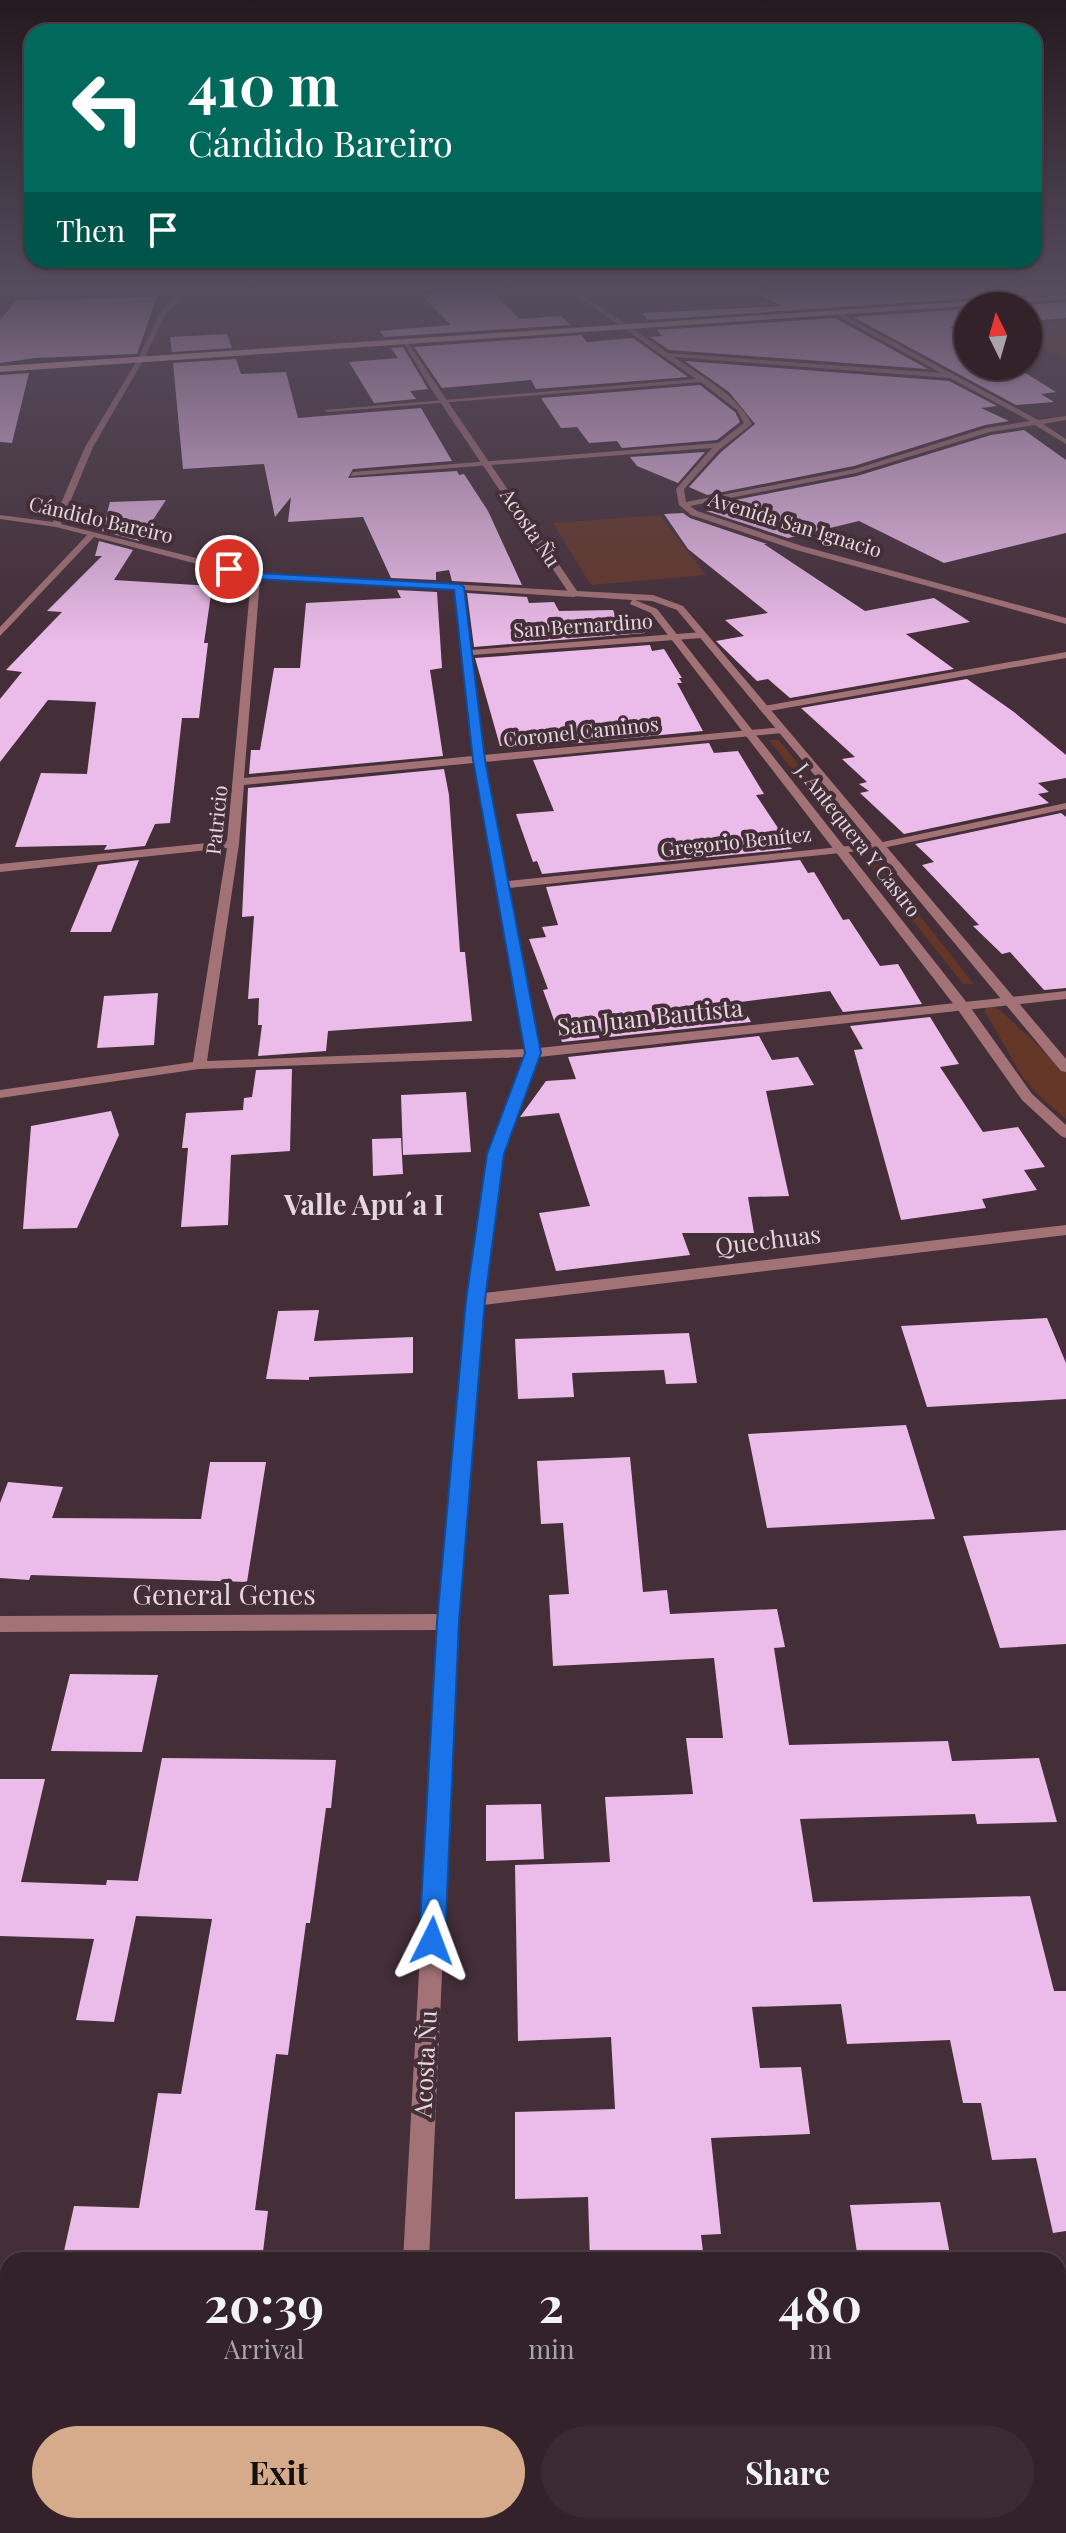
<!DOCTYPE html>
<html lang="en">
<head>
<meta charset="utf-8">
<style>
  body { margin:0; font-family:"Playfair Display",serif; background:#3b2a32; color:#f1f3f6; height:100vh; display:flex; flex-direction:column; font-size:30px; white-space:nowrap }
  * { box-sizing:border-box; margin:0 }
  p { font-size:26px; color:#a9a4a8 }
  .icon { flex:none; width:44px; height:44px; fill:none; stroke:currentColor; stroke-width:2; stroke-linecap:round; stroke-linejoin:round }
  .map { position:relative; flex:1; overflow:hidden }
  .side { position:absolute; left:0px; top:2252px; width:1066px; height:282px; display:flex; flex-direction:column; background:#33222a; border-radius:24px 24px 0 0; box-shadow:0 2px 6px #0004,0 0 0 2px #4e3f47 }
  .side>* { flex:none }
  .hud { position:absolute; left:24px; top:24px; width:1018px; height:244px; border-radius:24px; box-shadow:0 2px 6px #0004,0 0 0 2px #4e3f47; background:#00695c; color:#fff; overflow:hidden }
  .needle { width:52px; rotate:355deg }
  .controls { position:absolute; left:954px; top:292px; display:grid; gap:16px }
  .controls a { display:grid; place-items:center; width:88px; height:88px; border-radius:50%; background:#33222a; box-shadow:0 2px 6px #0004,0 0 0 2px #4e3f47; font-size:40px }
  .pin { position:absolute; display:grid; place-items:center; width:68px; height:68px; color:#fff; margin:-34px; border:4px solid #fff; border-radius:50%; box-shadow:0 2px 8px #0007 }
  .me { position:absolute; width:88px; margin:-44px; rotate:3deg; stroke-linejoin:round; filter:drop-shadow(0 0 6px #0008) }
  .turn { display:flex; align-items:center; gap:28px; height:168px; padding:0 32px; font-size:36px }
  .turn .icon { width:104px; height:104px; stroke-width:2.5 }
  .turn b { display:block; font-size:56px; line-height:68px }
  .then { display:flex; align-items:center; height:76px; padding:0 32px; background:#0003; gap:16px; font-size:30px }
  .eta { display:flex; justify-content:space-evenly; align-items:center; height:136px; text-align:center }
  .eta b { font-size:48px; font-weight:700; line-height:56px }
  .cta { display:flex; gap:16px; margin-top:auto; padding:16px 32px }
  .cta a { flex:1; height:92px; border-radius:48px; background:#d6ab8b; color:#111; font-size:32px; font-weight:700; line-height:92px; text-align:center }
  .cta a+a { background:#3b2a32; color:#f1f3f6 }
  .map>svg:first-child { display:block }
  .green { fill:#633628 }
  .building { fill:#ebbce9 }
  .lines { fill:none; stroke-linecap:round; stroke-linejoin:round }
  .minor { fill:#a37276; fill-rule:evenodd }
  .tertiary { fill:#a37276; fill-rule:evenodd }
  .primary { fill:#f7babe; fill-rule:evenodd }
  .route { fill:#1a73e8; stroke:#114b97; stroke-width:2 }
  .labels { text-anchor:middle; stroke-width:8; stroke-linejoin:round; paint-order:stroke }
  .far-street-label { font-size:20px; fill:#e5d7dc; stroke:#442e38 }
  .street-label { font-size:24px; fill:#e5d7dc; stroke:#442e38 }
  .quarter-label { font-size:28px; font-weight:bold; fill:#e5d7dc; stroke:#442e38 }
  .near-street-label { font-size:28px; fill:#e5d7dc; stroke:#442e38 }
</style>
</head>
<body>
<div class="map">
<svg width="1066" height="2533" viewBox="0 0 1066 2533">
  <rect width="100%" height="100%" fill="#442e38"/>
  <path class="green" d="M1066,322V360L1028,339V325Z
    M660,515L706,575L591,585L553,523Z
    M769,740H779L855,836H845Z
    M865,857L874,858L974,984H963L864,859Z
    M993,1007L1000,1010L1066,1071V1119L1036,1093L1022,1076L985,1012V1008Z"/>
  <path class="building" d="M745,289H1066V292L648,320L642,313L783,306Z
    M490,290L520,319L561,316L570,325L384,337L380,331L451,325L420,294Z
    M157,297L137,354L35,358L0,363V320L17,300Z
    M1066,302V318L1028,321V306H1008Z
    M968,309V325L950,327L968,337V366H1014L1056,392L1041,394L1054,402L1016,405L853,317Z
    M835,318L928,369L669,350L650,337L662,336L657,330Z
    M227,334L232,348L172,352L170,337Z
    M581,335L587,342L633,338L688,377L536,389L531,380L442,388L414,347Z
    M403,347L428,389L410,391L416,399L374,403L349,362L398,358L391,348Z
    M236,359L241,374L286,372L298,418L421,408L452,461L353,469L348,478L457,471L459,475L464,474L488,511L522,585L452,581L449,570L436,572V580L391,578L363,517L288,522L291,497L275,517L264,464L183,469L173,363Z
    M685,361L949,381L997,406L981,408L1009,421L985,425L854,466L707,495L689,487L721,452L755,424L729,392Z
    M29,373L12,443L0,442V375Z
    M700,385L735,412L740,422L717,440L622,448L617,441L589,443L577,427L561,428L541,398Z
    M1024,430L1066,460V533L944,563L859,521L788,538L706,511L741,509L725,502L857,476L991,435Z
    M705,452L678,483L637,466L630,457Z
    M166,500L139,541L102,531L110,502Z
    M683,513L690,518L767,544H764L865,611L934,598L970,622L906,634L954,669L790,698L768,679L757,681L716,641L744,636L725,620L768,613L688,549L664,514Z
    M99,541L133,550L114,580L212,586L205,594H211L204,643H208L199,718H182L170,823L155,824L145,846L104,850L107,845L15,847L41,773L87,774L96,702L48,700L0,762V699L22,672L6,670L62,612L47,611L102,556H95Z
    M397,590L437,592L442,668L430,670L443,756L249,774L251,750H260L274,668H300L306,603L401,598Z
    M467,593L527,597L529,603L554,602L559,611L613,610L616,617H637L645,633L474,647Z
    M650,645L652,651L664,649L682,678H679L682,683H677L703,731L527,748L525,745L500,746L475,658Z
    M967,679L1014,712L1066,755V778L1038,783L1049,792L1038,794L1049,803L904,834L860,793L869,791L859,784L867,782L842,759L855,757L801,708Z
    M709,743L714,753L738,751L764,794L756,795L792,849L542,874L537,861L533,862L516,814L554,811L533,760Z
    M444,769L449,795L460,952H465L472,1021L328,1031L326,1051L258,1056L262,1025H258L259,998L248,999L254,916L242,917L248,788Z
    M1061,813L1066,817V988L1044,990L1010,952L1002,954L973,926L979,925L922,865L934,862L915,844Z
    M139,860L111,932H70L98,865Z
    M800,860L808,873L814,872L843,920L849,919L880,966L898,964L922,1004L843,1012L830,991L740,1002L751,1022L562,1042L543,990L548,989L529,939L546,937L542,927L558,925L546,887Z
    M158,993L154,1045L97,1048L104,996Z
    M930,1017L959,1064L940,1067L983,1132L1018,1127L1045,1167L1024,1170L1037,1190L982,1199L986,1208L901,1220L854,1050L863,1049L850,1026Z
    M759,1036L772,1060L798,1057L814,1085L766,1091L789,1196L748,1197L754,1233H682L690,1255L556,1271L539,1213L590,1206L559,1113L520,1117L546,1081L576,1079L568,1057Z
    M292,1069L290,1151L231,1155L228,1225L181,1227L188,1148H182L186,1113L243,1110L244,1098L252,1097L256,1070Z
    M466,1092L471,1152L403,1155L401,1095Z
    M111,1111L119,1135L77,1228L23,1229L31,1126Z
    M401,1138L403,1174L373,1176L372,1139Z
    M319,1310L314,1341L413,1337V1373L309,1377V1380L266,1379L278,1311Z
    M1047,1318L1066,1363V1399L927,1407L901,1326Z
    M689,1333L697,1383L666,1384L664,1370L572,1373L574,1397L518,1399L515,1339Z
    M906,1425L935,1519L767,1528L748,1434Z
    M630,1457L643,1592L667,1590L670,1614L777,1609L785,1647L774,1648L789,1745L948,1741L952,1761L1039,1758L1057,1822L977,1824L975,1814L800,1819L813,1902L1030,1896L1054,1991H1066V2231L1053,2233L1036,2158L992,2160L981,2103H963L950,2040L847,2044L841,2004L752,2007L760,2068L801,2067L810,2134L711,2138L721,2234L701,2235L704,2260H590L588,2197L515,2199V2112L615,2109L611,2037L518,2041L515,1865L610,1862L605,1797L693,1794L686,1738H723L714,1658L553,1666L549,1595L569,1594L563,1523L541,1524L537,1461Z
    M210,1462H266L247,1582L31,1575L29,1580L0,1578V1503L8,1482L63,1487L52,1518L201,1519Z
    M1066,1530V1644L1000,1648L963,1536Z
    M70,1674L158,1675L142,1752L51,1751Z
    M162,1758L336,1760L331,1808H326L310,1923H306L288,2055L276,2054L255,2210L268,2211L262,2260H62L74,2206L139,2208L158,2093L181,2094L212,1919L136,1916L114,2022L76,2020L94,1939L0,1936V1779H45L21,1882L106,1885L107,1880L138,1881Z
    M541,1804L544,1859L486,1861V1805Z
    M940,2202L951,2260H858L850,2205Z"/>
  <g class="lines">
    <path class="minor" d="M189,289H195L166,313L144,359L93,447L61,524L256,573L574,591L579,594L574,597L464,590L471,650L702,632L707,635L702,638L472,655L484,755L782,727L787,730L782,733L485,762L507,881L878,843L1066,803V809L878,849L509,888L539,1048L1066,991V999L539,1057L502,1154L484,1293L1066,1225V1235L483,1305L458,1622L429,2260H403L438,1630L0,1632V1616L439,1614L467,1300L488,1154L524,1057L199,1069L0,1098V1090L193,1062L227,848L0,872V864L227,841L251,578L94,537L0,636V627L87,535L56,527L0,519V515L53,522L85,447L138,359L160,312ZM260,579L455,590L473,756L244,778ZM474,763L525,1049L207,1061L239,844L244,785Z
      M562,289H569L589,299L668,353L941,373L833,313L838,312L1038,420L1066,416V420L1043,424L1066,439V444L1035,425L990,432L856,473L690,506L697,511L802,546L1066,618V624L796,550L691,515L679,505L676,489L712,448L350,476L353,472L718,443L744,423L737,410L701,382L328,412L324,410L696,379L585,301ZM674,357L950,378L1030,421L986,428L855,469L686,502L684,489L719,450L752,424C735,393 702,377 674,357Z
      M1066,652V658L764,712L759,709L764,706Z
      M1058,2481H1066V2509H1058Z
      M390,2526H478L475,2533H390Z"/>
    <path class="tertiary" d="M406,340L577,591L653,595L683,606L1066,1059V1072L1061,1071L677,610L652,601L635,600L657,609L968,1004L1032,1094L1066,1125V1138L1061,1136L1022,1100L958,1010L651,613L630,604L632,600L571,596L428,384L403,342Z"/>
    <path class="primary" d="M1066,295V299L0,372V366Z"/>
  </g>
  <linearGradient id="sky" x2="0" y2="1"><stop stop-color="#25191f"/><stop offset="0.45" stop-color="#564c5e"/><stop offset="1" stop-color="#564c5e" stop-opacity="0"/></linearGradient>
  <rect width="1066" height="643" fill="url(#sky)"/>
  <path class="route" d="M229,566L256,573L459,584L464,587L485,760L541,1053L504,1154L485,1300L459,1622L445,1941L441,1950L432,1954L423,1950L419,1941L437,1622L466,1300L487,1154L525,1053L473,760L454,590L256,579L225,571V567Z"/>
  <g class="labels">
    <g class="far-street-label">
      <text transform="translate(101 520) rotate(13)" y="7">Cándido Bareiro</text>
      <text transform="translate(795 525) rotate(17)" y="7">Avenida San Ignacio</text>
      <text transform="translate(530 528) rotate(56)" y="7">Acosta Ñu</text>
      <text transform="translate(583 626) rotate(-4)" y="7">San Bernardino</text>
      <text transform="translate(581 732) rotate(-6)" y="7">Coronel Caminos</text>
      <text transform="translate(217 820) rotate(-84)" y="7">Patricio</text>
      <text transform="translate(858 840) rotate(52)" y="7">J. Antequera Y Castro</text>
      <text transform="translate(736 842) rotate(-6)" y="7">Gregorio Benítez</text>
    </g>
    <g class="street-label">
      <text transform="translate(650 1018) rotate(-6)" y="8">San Juan Bautista</text>
      <text transform="translate(768 1241) rotate(-7)" y="8">Quechuas</text>
      <text transform="translate(426 2064) rotate(-87)" y="8">Acosta Ñu</text>
    </g>
    <g class="quarter-label">
      <text x="364" y="1215">Valle Apu´a I</text>
    </g>
    <g class="near-street-label">
      <text x="224" y="1605">General Genes</text>
    </g>
  </g>
</svg>
<div class="controls">
<a><svg class="needle" viewBox="-14 -14 28 28"><path d="M0-13l5 13h-10z" fill="#e53935"/><path d="M0 13l5-13h-10z" fill="#a9a4a8"/></svg></a>
</div>
<div class="pin" style="left:229px;top:569px;background:#d93025"><svg class="icon" aria-label="arrive" viewBox="0 0 24 24"><path d="M6 21V4h12l-3 4 3 4H6"/></svg></div>
<svg class="me" style="left:432px;top:1941px" viewBox="-20 -20 40 40"><path d="M0-17L14 15 0 8-14 15z" fill="#1a73e8" stroke="#fff" stroke-width="4"/></svg>
<div class="hud">
<div class="turn"><svg class="icon" aria-label="left" viewBox="0 0 24 24"><path d="M17 20v-9H6M10 6l-5 5 5 5"/></svg><div><b>410 m</b>Cándido Bareiro</div></div>
<div class="then">Then<svg class="icon" aria-label="arrive" viewBox="0 0 24 24"><path d="M6 21V4h12l-3 4 3 4H6"/></svg></div>
</div>
<section class="side">
<div class="eta">
<div><b>20:39</b><p>Arrival</p></div>
<div><b>2</b><p>min</p></div>
<div><b>480</b><p>m</p></div>
</div>
<div class="cta"><a>Exit</a><a>Share</a></div>
</section>
</div>
</body>
</html>
